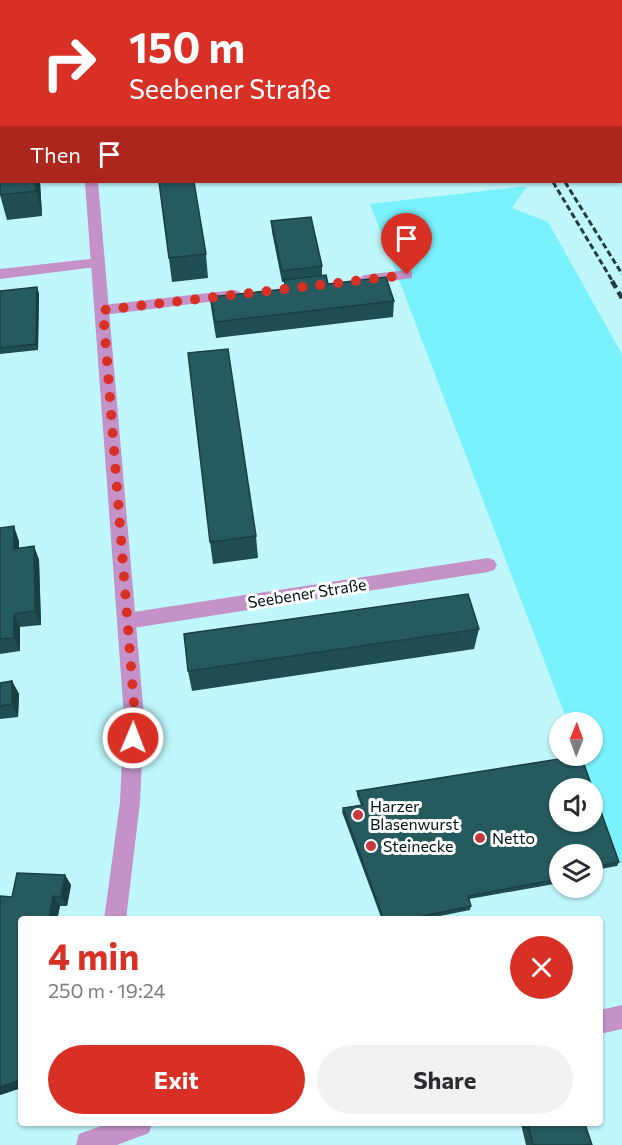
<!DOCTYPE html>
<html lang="en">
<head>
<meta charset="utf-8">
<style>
  body { margin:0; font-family:Commissioner,sans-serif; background:#f2f2f3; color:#2b2b33; height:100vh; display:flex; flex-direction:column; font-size:22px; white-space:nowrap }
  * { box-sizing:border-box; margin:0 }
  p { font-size:20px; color:#7c7c81 }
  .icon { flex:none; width:33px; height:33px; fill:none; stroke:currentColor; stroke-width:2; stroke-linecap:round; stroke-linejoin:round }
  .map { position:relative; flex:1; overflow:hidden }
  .panel { position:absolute; left:18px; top:916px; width:585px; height:210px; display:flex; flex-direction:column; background:#fff; border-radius:6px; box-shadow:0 2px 4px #0004 }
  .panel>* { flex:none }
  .hud { position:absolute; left:0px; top:0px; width:622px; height:183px; box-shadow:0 2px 4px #0004; background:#d93025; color:#fff; overflow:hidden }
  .needle { width:39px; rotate:1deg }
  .fabs { position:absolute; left:549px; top:712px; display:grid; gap:12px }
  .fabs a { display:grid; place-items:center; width:54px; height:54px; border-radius:50%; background:#fff; box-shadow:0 2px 4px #0004; font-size:30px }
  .pin { position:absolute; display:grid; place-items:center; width:51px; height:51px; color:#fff; margin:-62px -26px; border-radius:50% 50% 50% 0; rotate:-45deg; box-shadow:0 0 6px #0007 }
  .pin .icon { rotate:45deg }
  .me { position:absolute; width:66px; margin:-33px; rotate:1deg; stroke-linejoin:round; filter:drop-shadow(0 0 4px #0008) }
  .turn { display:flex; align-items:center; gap:21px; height:126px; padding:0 30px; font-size:27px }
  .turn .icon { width:78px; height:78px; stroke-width:2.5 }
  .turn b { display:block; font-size:42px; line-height:51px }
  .then { display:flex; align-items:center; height:57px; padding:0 30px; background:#0003; gap:12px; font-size:22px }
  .round { display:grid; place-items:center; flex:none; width:63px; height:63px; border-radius:32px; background:#f2f2f3 }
  .overview { display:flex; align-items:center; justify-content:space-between; height:102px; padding:0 30px }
  h1 { font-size:36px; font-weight:700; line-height:45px; color:#d93025 }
  .button { display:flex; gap:12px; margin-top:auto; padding:12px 30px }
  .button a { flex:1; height:69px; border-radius:36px; background:#d93025; color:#fff; font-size:24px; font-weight:700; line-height:69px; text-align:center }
  .button a+a { background:#f2f2f3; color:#2b2b33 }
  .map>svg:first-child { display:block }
  .green { fill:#79f2fe }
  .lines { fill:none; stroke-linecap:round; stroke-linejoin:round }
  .minor { fill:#c492c8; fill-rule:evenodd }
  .tertiary { fill:#c492c8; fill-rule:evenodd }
  .rail-far1 { stroke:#243d3f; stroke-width:3; stroke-dasharray:6 3; stroke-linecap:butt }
  .rail { stroke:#243d3f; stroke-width:4.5; stroke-dasharray:8 4.5; stroke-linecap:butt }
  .wall { fill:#204d52; fill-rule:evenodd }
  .shaded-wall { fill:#1a3f42 }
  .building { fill:#255a5f; stroke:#1a3f42; stroke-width:1.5; fill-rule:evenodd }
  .route { stroke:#d93025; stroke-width:10; stroke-dasharray:0 18 }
  .poi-dot { fill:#c9393c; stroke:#fff; stroke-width:2 }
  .labels { text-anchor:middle; stroke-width:6; stroke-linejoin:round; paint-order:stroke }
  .street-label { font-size:16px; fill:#011315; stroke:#fff }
  .poi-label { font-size:16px; fill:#011315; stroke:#fff; text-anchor:start }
</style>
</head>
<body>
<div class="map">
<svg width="622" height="1145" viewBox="0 0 622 1145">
  <rect width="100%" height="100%" fill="#bff7fc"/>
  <path class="green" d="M527,186L512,208L548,222L622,354V867L581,756H592V723H568L370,204Z"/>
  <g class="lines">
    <path class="minor" d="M0,54H2V60H0Z
      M99,258L104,260V266L0,279V269Z
      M407,270L412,272V278L364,285L357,280L364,275Z
      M235,290L240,292L242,295L240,298L103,315L96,310L103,305Z
      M488,558L494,560L497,565L494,570L488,572L127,629L120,627L118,621L120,615L127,613Z"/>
    <path class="tertiary" d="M73,0H83V2H73Z
      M85,182H98L144,717L140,802L126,920H104L120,802L124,717Z
      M622,1005V1029L600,1034V1010Z
      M107,1124H152L149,1133L117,1145H76L79,1134Z"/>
    <path class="rail-far1" d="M553,182L613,282
      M565,182L622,274"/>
    <path class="rail" d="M612,281L622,298"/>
  </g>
  <path class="wall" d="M0,0H32V2H2V15L0,9Z
    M40,182L42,216L7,220L0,195Z
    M159,182L206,254L208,278L172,282Z
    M271,221L322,266V275L328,284L394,301L393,317L216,338L212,313L210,297L284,289V282H282L272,232Z
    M0,291L39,293L38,350L0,354Z
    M0,528L19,541V548L34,546L39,560L41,625L20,627V651L0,654Z
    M256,536L258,558L213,564L210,542Z
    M479,629L474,649L192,691L188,671Z
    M12,681L19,694L18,717L0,719V683Z
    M578,756H581L619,862L617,866L595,870L596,873L592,876V855H560V883L469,899L471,906L470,910L420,920H382L342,812L343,808L361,805L357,795V791ZM560,789H592V822H560Z
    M65,875L71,885L67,906H60L57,920H21V1088L0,1095L12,897Z
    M521,1124H585L592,1145H526Z"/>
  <path class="shaded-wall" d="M35,182H40L42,216L36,191Z
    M37,287L39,293L38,350L36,344Z
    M14,526L19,541V563L14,549Z
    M34,546L39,560L41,625L35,611Z
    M14,614L20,627V651L14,638Z
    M12,681L19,694L18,717L12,704Z
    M65,875L71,885L67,906L61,897Z
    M53,896L60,906L57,920H49Z
    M21,1074V1088L0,1095V1087Z"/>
  <path class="building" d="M0,0H23L0,2Z
    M131,0H156L157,2H131Z
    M0,109H2V182H35L36,191L0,195Z
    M159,182H194L206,254L169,258Z
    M311,217L322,266L282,271L271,221Z
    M326,275L328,284L386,277L394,301L215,322L210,297L286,289L284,280Z
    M37,287L36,344L0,348V291Z
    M228,349L256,536L210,542L188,353Z
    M14,526V549L34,546L35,611L14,614V638L0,639V528Z
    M468,594L479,629L188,671L184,634Z
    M12,681V704L0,706V683Z
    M578,756H581L619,862L595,867L596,873H592V855H560V879L468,896L471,906L404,920H384L343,808L363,805L357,791ZM560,789H592V822H560Z
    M17,873L65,875L61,897L53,896L49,920H21V1074L20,1080L0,1087V896L12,897Z
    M528,1124H585L592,1145H533Z"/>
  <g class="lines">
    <path class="route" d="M133,738L135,717L103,310L407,275"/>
  </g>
  <g class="poi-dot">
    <circle cx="358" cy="815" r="6"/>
    <circle cx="480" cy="838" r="6"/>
    <circle cx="371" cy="846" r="6"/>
  </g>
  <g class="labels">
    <g class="street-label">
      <text transform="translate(307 593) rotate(-9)" y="6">Seebener Straße</text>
    </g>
    <g class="poi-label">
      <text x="370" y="812">Harzer<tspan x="370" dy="18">Blasenwurst</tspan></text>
      <text x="492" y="844">Netto</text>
      <text x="383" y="852">Steinecke</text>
    </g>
  </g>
</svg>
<div class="fabs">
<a><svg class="needle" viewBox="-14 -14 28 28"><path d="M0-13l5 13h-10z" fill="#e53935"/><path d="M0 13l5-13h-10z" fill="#7c7c81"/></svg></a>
<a><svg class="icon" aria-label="sound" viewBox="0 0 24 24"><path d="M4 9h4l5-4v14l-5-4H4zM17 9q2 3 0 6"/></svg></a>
<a><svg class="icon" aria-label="layers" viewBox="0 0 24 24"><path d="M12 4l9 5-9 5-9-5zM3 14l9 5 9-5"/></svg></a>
</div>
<div class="pin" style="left:407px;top:275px;background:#d93025"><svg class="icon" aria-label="arrive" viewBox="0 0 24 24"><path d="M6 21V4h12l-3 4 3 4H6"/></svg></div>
<svg class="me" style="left:133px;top:738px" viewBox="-20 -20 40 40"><circle r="17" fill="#d93025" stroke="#fff" stroke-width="3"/><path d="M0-11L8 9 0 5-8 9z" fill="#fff"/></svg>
<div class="hud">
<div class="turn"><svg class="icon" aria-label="right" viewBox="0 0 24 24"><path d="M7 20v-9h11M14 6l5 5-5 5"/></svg><div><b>150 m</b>Seebener Straße</div></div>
<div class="then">Then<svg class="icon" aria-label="arrive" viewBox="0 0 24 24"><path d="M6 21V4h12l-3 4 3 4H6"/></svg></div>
</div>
<section class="panel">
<div class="overview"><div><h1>4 min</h1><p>250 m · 19:24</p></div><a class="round" style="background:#d93025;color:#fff"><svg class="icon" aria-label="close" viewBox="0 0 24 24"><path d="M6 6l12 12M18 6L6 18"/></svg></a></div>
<div class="button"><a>Exit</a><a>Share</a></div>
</section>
</div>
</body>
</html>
